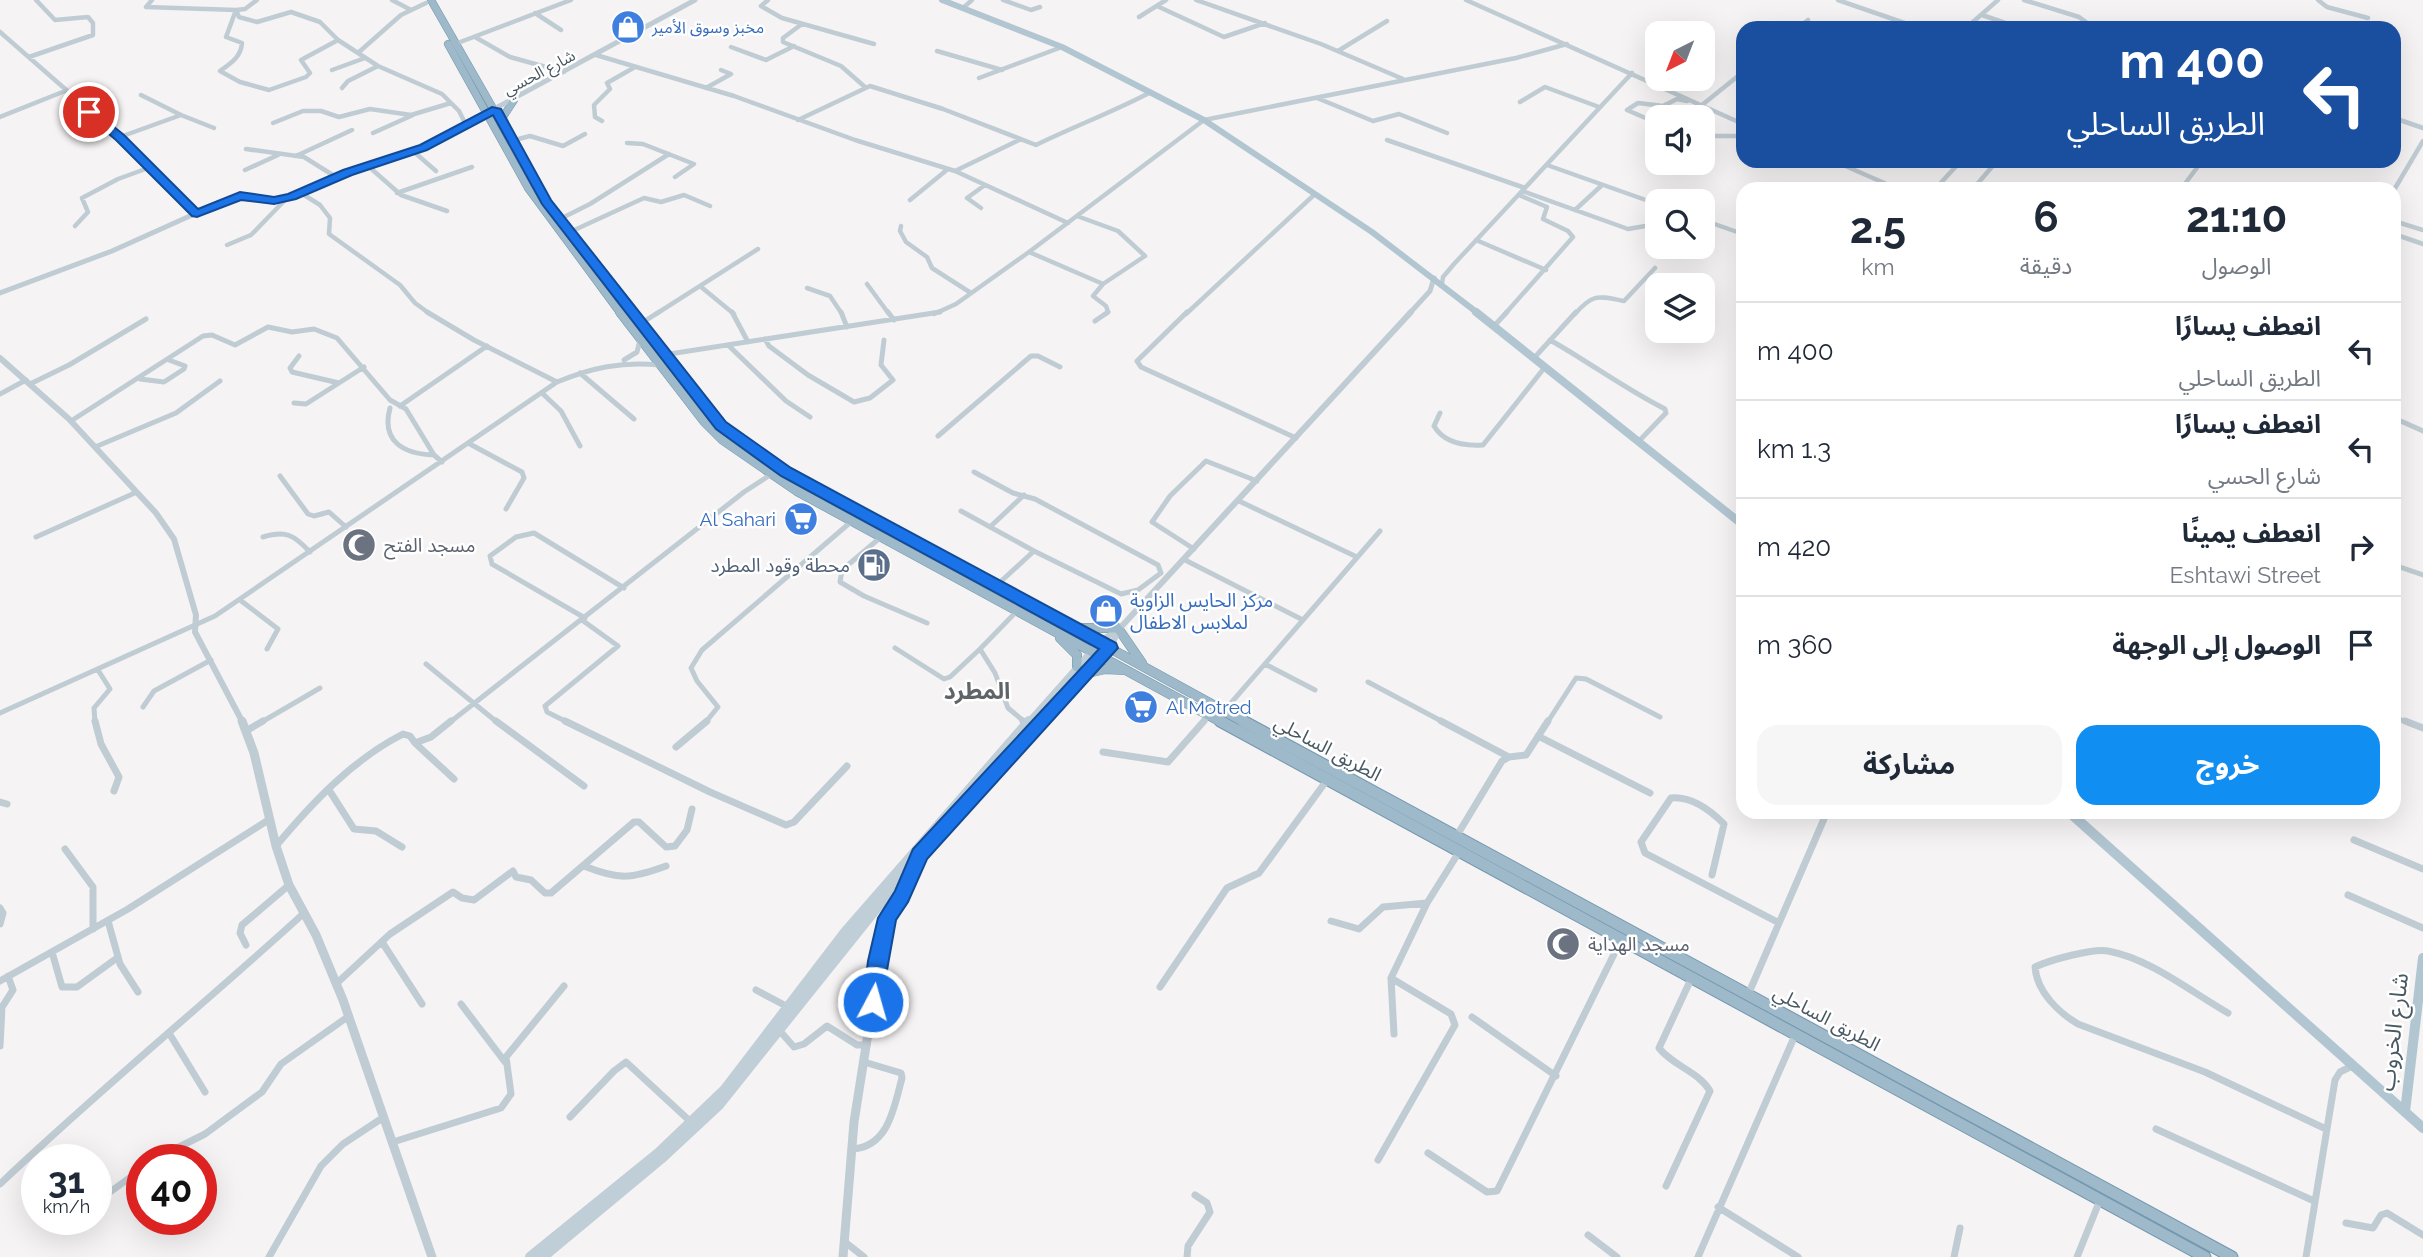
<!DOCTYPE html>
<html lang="ar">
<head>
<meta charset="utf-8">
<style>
  body { margin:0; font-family:Raleway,"Noto Sans Arabic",sans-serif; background:#f6f6f7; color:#1f2937; direction:rtl; height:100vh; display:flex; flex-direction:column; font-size:26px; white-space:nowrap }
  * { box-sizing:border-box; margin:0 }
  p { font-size:23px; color:#747a83 }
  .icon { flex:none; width:38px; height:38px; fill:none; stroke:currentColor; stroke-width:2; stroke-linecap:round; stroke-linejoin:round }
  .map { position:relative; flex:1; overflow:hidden; direction:ltr }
  .side { position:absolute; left:1736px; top:182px; width:665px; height:637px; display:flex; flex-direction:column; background:#fff; border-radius:21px; box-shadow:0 7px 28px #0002; direction:rtl }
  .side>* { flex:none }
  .banner { position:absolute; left:1736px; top:21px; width:665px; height:147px; border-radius:21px; box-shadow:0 7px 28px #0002; direction:rtl; background:#1a4fa0; color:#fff; overflow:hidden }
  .needle { width:46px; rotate:222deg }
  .buttons { position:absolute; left:1645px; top:21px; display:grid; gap:14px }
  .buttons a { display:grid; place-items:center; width:70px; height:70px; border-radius:14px; background:#fff; box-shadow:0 7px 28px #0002; font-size:35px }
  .speed { position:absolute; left:21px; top:1144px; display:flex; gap:14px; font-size:35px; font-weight:700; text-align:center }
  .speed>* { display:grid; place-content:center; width:91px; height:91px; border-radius:50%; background:#fff; box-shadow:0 7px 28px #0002; line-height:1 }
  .speed small { font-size:18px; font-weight:400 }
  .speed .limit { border:10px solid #d22; background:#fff; color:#111 }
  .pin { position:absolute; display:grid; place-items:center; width:60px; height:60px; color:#fff; margin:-30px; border:4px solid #fff; border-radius:50%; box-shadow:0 2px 7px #0007 }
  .me { position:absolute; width:77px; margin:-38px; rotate:6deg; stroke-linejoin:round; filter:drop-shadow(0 0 5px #0008) }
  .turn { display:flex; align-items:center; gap:24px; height:147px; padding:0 21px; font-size:32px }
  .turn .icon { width:91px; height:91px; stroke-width:2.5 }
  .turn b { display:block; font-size:49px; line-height:60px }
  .eta { display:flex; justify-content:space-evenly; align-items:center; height:119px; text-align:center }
  .eta b { font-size:42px; font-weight:700; line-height:49px }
  .action { display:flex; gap:14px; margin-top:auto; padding:14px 21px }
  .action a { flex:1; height:80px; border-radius:21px; background:#118ef1; color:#fff; font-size:28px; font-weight:700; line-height:80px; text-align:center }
  .action a+a { background:#f6f6f7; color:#1f2937 }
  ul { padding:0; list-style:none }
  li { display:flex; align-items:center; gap:21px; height:98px; padding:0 21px; border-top:2px solid #e0e1e3 }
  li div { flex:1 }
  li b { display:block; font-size:26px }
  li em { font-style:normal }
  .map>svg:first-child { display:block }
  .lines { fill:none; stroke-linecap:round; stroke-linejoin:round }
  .trunk-far2-casing { stroke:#7397af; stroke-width:8 }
  .trunk-far1-casing { stroke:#7397af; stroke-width:10 }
  .trunk-casing { stroke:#7397af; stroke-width:13 }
  .minor-far2 { stroke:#c0ccd3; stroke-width:4.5 }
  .minor-far1 { stroke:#c0ccd3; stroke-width:5 }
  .minor { stroke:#c0ccd3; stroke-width:7 }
  .tertiary-far2 { stroke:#c0ccd3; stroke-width:5 }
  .tertiary-far1 { stroke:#c0ccd3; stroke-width:6 }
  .tertiary { stroke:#c0ccd3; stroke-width:9 }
  .secondary-far1 { stroke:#c0ced7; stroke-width:7 }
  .secondary { stroke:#c0ced7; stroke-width:10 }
  .primary-far2 { stroke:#b2c6d2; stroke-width:6 }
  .primary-far1 { stroke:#b2c6d2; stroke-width:8 }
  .primary { stroke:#b2c6d2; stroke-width:10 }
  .trunk-far2 { stroke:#9db9ca; stroke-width:7 }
  .trunk-far1 { stroke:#9db9ca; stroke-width:9 }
  .trunk { stroke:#9db9ca; stroke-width:11 }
  .route { fill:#1a73e8; stroke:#114b97; stroke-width:2 }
  .labels { text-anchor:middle; stroke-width:5; stroke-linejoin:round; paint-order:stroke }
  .far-shop-label { font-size:16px; fill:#366cbe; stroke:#fff; text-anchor:start }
  .far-street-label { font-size:16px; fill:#495962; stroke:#fff }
  .shop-label { font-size:19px; fill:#366cbe; stroke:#fff; text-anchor:start }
  .worship-label { font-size:19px; fill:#5b616d; stroke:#fff; text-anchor:start }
  .service-label { font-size:19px; fill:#4e5e75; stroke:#fff; text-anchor:end }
  .street-label { font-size:19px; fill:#495962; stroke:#fff }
  .quarter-label { font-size:23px; font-weight:bold; fill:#5e6468; stroke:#fff }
  .near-street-label { font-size:23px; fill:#495962; stroke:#fff }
</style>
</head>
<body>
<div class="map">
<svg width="2423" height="1257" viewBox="0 0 2423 1257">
  <rect width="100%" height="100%" fill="#f5f3f3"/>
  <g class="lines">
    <g class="trunk-far2-casing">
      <path id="trunk-far2" d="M431,0L546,201L632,314
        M448,44L528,188L621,314
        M501,120L514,100"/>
    </g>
    <g class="trunk-far1-casing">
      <path id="trunk-far1" d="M620,312L704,421L723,440L797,491L1223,723
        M631,312L721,426L762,457L1246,723
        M1079,628H1117
        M1120,631L1142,663
        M1060,638L1077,655V667
        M1088,673L1105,669L1125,670"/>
    </g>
    <g class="trunk-casing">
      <path id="trunk" d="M1220,721L2205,1257
        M1243,721L2232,1257"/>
    </g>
    <path class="minor-far2" d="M152,0L146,7L236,10L245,9L257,0
      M392,0L411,10
      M768,0L761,6L782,18L874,44
      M1003,0L1031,10L1040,7
      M1196,0L1321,44L1403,79
      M1466,0L1743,124
      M1838,0L1919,28
      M2024,0L2079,17L2086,22L2084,28
      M2318,0L2327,7L2368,18
      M1157,6L1224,37L1265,23
      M963,8L972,0
      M236,10L239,17L257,22L291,12L320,22L338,40L378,66L442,94L459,111L466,125
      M236,10L226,37L242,43C241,57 231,63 220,71L240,82L269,90L306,77L310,73L301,60L338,40
      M535,13L561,30
      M1982,15L2020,28
      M1139,17L1166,0
      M802,24L783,38V42L841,66L865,87
      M1798,28L1808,20
      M1966,28L1998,0
      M0,32L120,137L197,214
      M475,37L510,57L564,72
      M455,44L571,0
      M731,47L766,60L794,46
      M937,51L1002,70
      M1338,51L1387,21
      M359,52L401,15L426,3
      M596,55L734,96L855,140L955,171L1068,223
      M29,57L93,35V23L88,17L55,20L36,0
      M332,70L365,58
      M979,78L1062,47
      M342,88L348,81L378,66
      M706,88L731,74L721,70
      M1317,98L1373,121L1399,114L1447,133
      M1520,102L1545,87L1599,107
      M1702,105L1743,72
      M181,115L214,128
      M0,117L65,91
      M2394,118L2423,128
      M798,120L870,86L943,109L1036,145C1075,126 1113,112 1151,92
      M602,121L595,117L594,105L610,89L607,83L635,67
      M273,123L303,111H321L339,117L370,109L411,115L451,103
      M1657,123L1627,110L1638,103L1663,106L1677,99L1687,101
      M373,133L413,115
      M85,135L70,121L89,112
      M1703,136H1743
      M120,137L181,115L141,95
      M1387,140L1525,188
      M511,141L530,136L563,146L585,134
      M627,143L643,144L694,164L675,177
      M246,149L304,157L336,177
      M413,151L436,171
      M296,156L352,130
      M1834,161L1898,189
      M367,165L401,195L447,211
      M1547,165L1657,204
      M245,170L278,155
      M955,171L1019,140
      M1935,189L1961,161
      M1973,189L1997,161
      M2181,189L2202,161
      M2394,190L2423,141
      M1522,191L1628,229L1657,224
      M301,193L320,205L330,218L329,234L400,285L415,303L430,314
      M397,193L472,167
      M910,200L948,169
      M981,208L967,198L985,185
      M1575,210L1601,186
      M560,219L590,204L669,154
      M1703,220L1743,234
      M2394,221L2423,230
      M75,226L88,212L82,198L118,179L151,167
      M901,226L900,231L906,242L927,257L932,268L971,293
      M570,232L644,198L661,202L684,195L710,206
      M2394,234L2423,244
      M1476,240L1546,270
      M227,245L251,235L286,199
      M1029,252L1103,284L1145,256L1118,231L1077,216
      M867,284L889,314
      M1103,284L1093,296L1106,306L1108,312L1106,314
      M1442,284L1443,277L1454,264L1632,73
      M700,286L734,314
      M807,288L830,296L842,314
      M656,314L758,249
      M934,314L956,304L1029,252L1204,120L1516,58L1567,44
      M1186,314L1315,194
      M1505,314L1573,237L1568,231L1543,219L1547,207L1519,195
      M1575,314C1593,293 1598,296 1624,301L1655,268"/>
    <path class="minor-far1" d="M427,312L474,340L557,382
      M732,312L748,342
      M841,312L847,327
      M888,312L894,320
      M1187,312L1137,361L1141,367L1296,438
      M1095,321L1108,312
      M640,324L659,312
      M1494,326L1507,312
      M765,339L769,346L808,375L854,402L870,398L893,380L881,365L884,340
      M1550,340C1589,362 1625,389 1665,409L1666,413L1639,441
      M728,345L786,401L810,417
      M663,355L940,312
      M299,356L290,368L292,372L339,383
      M1534,358L1576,312
      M624,360L637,352L640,340
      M580,373L634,419
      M140,379L164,382L184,369L185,366L169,360
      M30,384L69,365L146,319
      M542,393L561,411L580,446
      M0,394L26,380
      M294,403L306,404L364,367
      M400,406L487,346
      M390,408C381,441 403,454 434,455
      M1440,413L1434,426C1444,443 1465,446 1483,445L1545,367
      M2394,418L2423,431
      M71,421L203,336L212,335L235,345L268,327L292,332L314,329L337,338L390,400L406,409L434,455L442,462
      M938,436L1031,356H1038L1060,367
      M468,443L522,472L524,478L506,509
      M95,447L176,413L220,381
      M974,472L1013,493L1035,499L1158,565L1161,573L1138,590L1121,594L1034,551L997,585
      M280,476L308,514L314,516L329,512L346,527
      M1239,501L1357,557
      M961,511L1034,551
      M990,527L1024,495
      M36,537L137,492
      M263,537C286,530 294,535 310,552
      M881,537L842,570L840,582L864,596L927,623
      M1194,549L1152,522L1170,496L1206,461L1257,481
      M1185,560L1303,620L1380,531
      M2394,565L2423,575
      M240,600L278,629L267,649
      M1018,610L980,649L995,673L1008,708L1026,723
      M585,618L492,564L490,556L516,537L534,533L624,588
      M895,648L944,679L950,677L980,649
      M426,664L498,723
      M1265,664L1315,690
      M1368,682L1445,723
      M143,707L154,691L211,660
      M1224,711L1303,620
      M0,713L215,616L557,382C591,368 622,361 659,365
      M2394,717L2409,723
      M95,723L94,708L110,689L98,670
      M260,723L320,688
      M449,723L744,492L770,475
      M569,723L547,712L545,706L618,646L582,620
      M705,723L718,707L697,681L691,668L702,650L852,521
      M1202,723L1209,715
      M1547,723L1576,678L1586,679L1660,717"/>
    <path class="minor" d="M95,721L101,744L119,777L114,791
      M496,721L584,786
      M565,721L710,792L786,825L794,822L847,766
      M1023,721L1027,724
      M1441,721L1509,757
      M2405,721L2423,728
      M246,731L263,721
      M1538,736L1650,793
      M415,743L454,779
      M676,747L707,721
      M1103,752L1168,762L1204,721
      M329,790L354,829L376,831L402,847
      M0,802L7,804
      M1456,837L1502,761L1509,757L1526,755L1548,721
      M2354,840L2423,869
      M276,846C312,803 352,760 403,734L410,736L415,743L431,737L451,721
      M65,849L93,887V929
      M584,866C619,880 631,879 666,866
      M1712,875L1724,824C1710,810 1691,796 1671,798L1641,842L1645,853L1779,923
      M2348,895L2423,928
      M0,908L3,913L0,924
      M108,921L120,964L138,992
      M1331,921L1359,929L1383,907L1427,903
      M382,942L422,1004
      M246,945L240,933L242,925L289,885
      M52,952L62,987H77L117,958
      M0,981L128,909L270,819
      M336,984L390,934L453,892L462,898L474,900L513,871L516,877L531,880L545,893H551L634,822H639L666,847L675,846L687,830L692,809
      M1160,987L1227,888L1259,873L1327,780
      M756,990L788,1007
      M1748,995L1827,812
      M461,1004L505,1062
      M2228,1013C2191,992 2151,959 2108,951C2093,948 2050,960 2035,967C2037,992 2058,1012 2078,1024L2205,1072L2326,1129
      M1472,1017L1556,1076
      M779,1030L794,1047L804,1044L827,1026L857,1045H867
      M169,1033L205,1092
      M1394,1034L1391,978L1427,903L1459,852
      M0,1046L2,1007L13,990L8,976
      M570,1117L614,1071L626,1062L692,1123
      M2156,1129L2314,1201
      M393,1142L501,1108L511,1094L506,1057L564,986
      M853,1149C889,1146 894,1107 902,1078L901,1073L864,1062
      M1428,1153L1487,1192L1497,1191L1621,940
      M153,1160L205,1134L262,1092L281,1064L349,1016
      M1378,1160L1455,1025L1451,1014L1391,978
      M0,1184C98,1091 203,1005 303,914
      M1666,1186L1710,1091C1698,1071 1673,1066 1659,1048L1692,977
      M96,1202L142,1169
      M1718,1207L1798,1257
      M2346,1223L2373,1228L2381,1215L2387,1213L2423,1235
      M1588,1235L1617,1257
      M845,1242L864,1257
      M269,1257L321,1166L343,1144L384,1117
      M1187,1257L1188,1246L1210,1212L1207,1203L1195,1195
      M1698,1257L1796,1033
      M1954,1257L1960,1228
      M2077,1257L2100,1200
      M2306,1257L2335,1080L2340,1072L2352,1066"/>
    <path class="tertiary-far2" d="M0,293L112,251L230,198L240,196L268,201L286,199L348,172L424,147L695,0
      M1409,314L1430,291L1434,278"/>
    <path class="tertiary-far1" d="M0,358L69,419L156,513L174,539L196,615L195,632L243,723
      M1100,642L1121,627L1411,312
      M1110,647L1121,627"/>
    <path class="tertiary" d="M242,721L254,753L276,846L289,885L316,935L343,1000L432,1257
      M888,917L902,896L918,860
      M843,1257L854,1122L890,894"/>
    <path class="secondary-far1" d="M1028,723L1100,642
      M1040,723L1110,647"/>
    <path class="secondary" d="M530,1257L657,1154L725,1089L845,932L1029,721
      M543,1257L661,1159L719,1105L920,854L1042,721"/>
    <path class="primary-far2" d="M942,0L1062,47L1204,120L1372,232L1479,314"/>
    <path class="primary-far1" d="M1476,312L1743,525"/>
    <path class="primary" d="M2069,812L2423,1128
      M2405,1112L2423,958"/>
    <use href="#trunk-far2" class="trunk-far2"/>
    <use href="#trunk-far1" class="trunk-far1"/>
    <use href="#trunk" class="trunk"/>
  </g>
  <path class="route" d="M492,107L501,109L551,200L726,422L791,468L1116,643L1118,648L927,859L908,902L896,920L880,1009L873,1011L866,1009L863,1002L868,961L878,918L895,891L913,849L1099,649L781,476L716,429L542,204L493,115L427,150L352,175L296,199L274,204L241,200L197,217L192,216L116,140L83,112L93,110L124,135L198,209L240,192L274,197L288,194L343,170L420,145Z"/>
  <defs>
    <g id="shop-disc" transform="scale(1.75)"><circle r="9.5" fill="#3f7fe0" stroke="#fff"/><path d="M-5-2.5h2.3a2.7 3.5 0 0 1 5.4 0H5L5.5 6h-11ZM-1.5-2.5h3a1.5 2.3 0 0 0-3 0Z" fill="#fff"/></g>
    <g id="supermarket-disc" transform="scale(1.75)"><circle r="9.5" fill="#3f7fe0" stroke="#fff"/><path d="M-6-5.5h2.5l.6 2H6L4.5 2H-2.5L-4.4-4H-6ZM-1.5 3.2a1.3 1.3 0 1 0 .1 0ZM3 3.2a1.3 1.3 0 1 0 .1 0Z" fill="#fff"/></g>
    <g id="mosque-disc" transform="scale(1.75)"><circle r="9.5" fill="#6b7280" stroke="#fff"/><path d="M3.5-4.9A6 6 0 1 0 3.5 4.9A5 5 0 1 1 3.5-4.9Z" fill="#fff"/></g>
    <g id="fuel-disc" transform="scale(1.75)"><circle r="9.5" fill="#5c6f8a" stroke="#fff"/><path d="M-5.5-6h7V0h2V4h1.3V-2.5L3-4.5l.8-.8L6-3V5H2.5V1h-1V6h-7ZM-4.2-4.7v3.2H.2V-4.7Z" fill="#fff"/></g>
  </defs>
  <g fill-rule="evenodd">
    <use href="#shop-disc" x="628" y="27"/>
    <use href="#supermarket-disc" x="801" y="519"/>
    <use href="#mosque-disc" x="359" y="545"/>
    <use href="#fuel-disc" x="874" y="565"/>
    <use href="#shop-disc" x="1106" y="611"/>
    <use href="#supermarket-disc" x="1141" y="707"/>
    <use href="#mosque-disc" x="1563" y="944"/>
  </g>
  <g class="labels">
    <g class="far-shop-label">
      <text x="652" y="33">مخبز وسوق الأمير</text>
    </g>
    <g class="far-street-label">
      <text transform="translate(539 72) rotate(-28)" y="6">شارع الحسي</text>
    </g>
    <g class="shop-label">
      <text x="776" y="526" text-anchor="end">Al Sahari</text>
      <text x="1130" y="607">مركز الحايس الزاوية<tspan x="1130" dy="22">لملابس الاطفال</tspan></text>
      <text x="1166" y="714">Al Motred</text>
    </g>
    <g class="worship-label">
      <text x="384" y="552">مسجد الفتح</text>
      <text x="1588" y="951">مسجد الهداية</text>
    </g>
    <g class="service-label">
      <text x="850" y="572">محطة وقود المطرد</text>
    </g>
    <g class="street-label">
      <text transform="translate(1328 748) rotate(28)" y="7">الطريق الساحلي</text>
      <text transform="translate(1827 1018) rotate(28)" y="7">الطريق الساحلي</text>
    </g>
    <g class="quarter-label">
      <text x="977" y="699">المطرد</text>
    </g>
    <g class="near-street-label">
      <text transform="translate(2393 1032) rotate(-83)" y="8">شارع الخروب</text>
    </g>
  </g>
</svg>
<div class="buttons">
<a><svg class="needle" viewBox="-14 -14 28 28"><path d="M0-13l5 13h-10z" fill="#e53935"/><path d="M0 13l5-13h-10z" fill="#747a83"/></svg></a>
<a><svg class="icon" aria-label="sound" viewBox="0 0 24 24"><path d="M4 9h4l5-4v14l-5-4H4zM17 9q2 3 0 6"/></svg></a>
<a><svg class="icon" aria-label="search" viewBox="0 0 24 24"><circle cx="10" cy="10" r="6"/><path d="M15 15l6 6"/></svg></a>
<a><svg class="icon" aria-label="layers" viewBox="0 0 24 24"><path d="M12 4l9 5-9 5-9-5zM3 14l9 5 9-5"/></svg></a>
</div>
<div class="speed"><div>31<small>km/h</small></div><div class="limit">40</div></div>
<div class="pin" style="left:89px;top:112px;background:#d93025"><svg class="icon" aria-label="arrive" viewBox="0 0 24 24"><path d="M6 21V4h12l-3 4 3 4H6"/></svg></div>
<svg class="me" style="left:873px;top:1002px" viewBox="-20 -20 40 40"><circle r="17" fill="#1a73e8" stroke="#fff" stroke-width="3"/><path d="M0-11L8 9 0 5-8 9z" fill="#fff"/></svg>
<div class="banner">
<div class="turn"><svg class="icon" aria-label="left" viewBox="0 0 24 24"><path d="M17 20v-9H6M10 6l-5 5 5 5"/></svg><div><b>400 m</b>الطريق الساحلي</div></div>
</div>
<section class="side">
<div class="eta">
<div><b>21:10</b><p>الوصول</p></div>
<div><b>6</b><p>دقيقة</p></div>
<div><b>2.5</b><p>km</p></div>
</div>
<ul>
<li><svg class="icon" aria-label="left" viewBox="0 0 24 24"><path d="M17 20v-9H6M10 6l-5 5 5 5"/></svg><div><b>انعطف يسارًا</b><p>الطريق الساحلي</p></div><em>400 m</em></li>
<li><svg class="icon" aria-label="left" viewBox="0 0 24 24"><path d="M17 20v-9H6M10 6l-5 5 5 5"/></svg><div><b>انعطف يسارًا</b><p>شارع الحسي</p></div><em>1.3 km</em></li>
<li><svg class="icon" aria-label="right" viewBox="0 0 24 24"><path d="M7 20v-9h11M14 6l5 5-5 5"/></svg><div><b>انعطف يمينًا</b><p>Eshtawi Street</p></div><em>420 m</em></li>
<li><svg class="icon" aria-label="arrive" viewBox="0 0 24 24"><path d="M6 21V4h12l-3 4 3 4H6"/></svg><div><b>الوصول إلى الوجهة</b></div><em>360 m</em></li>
</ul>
<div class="action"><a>خروج</a><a>مشاركة</a></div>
</section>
</div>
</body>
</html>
